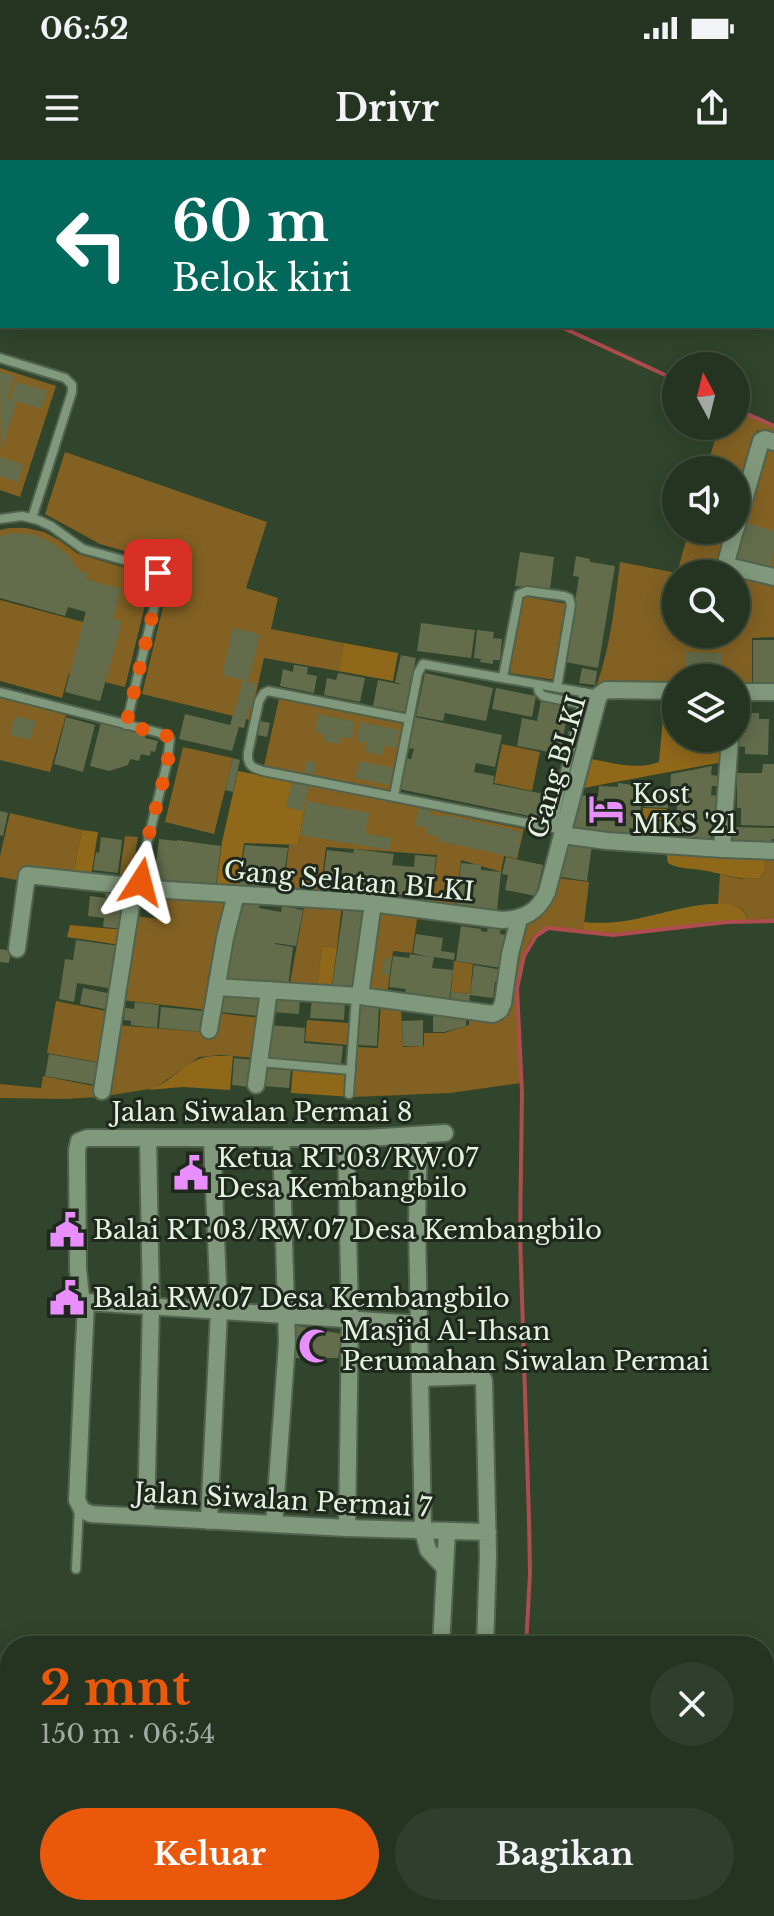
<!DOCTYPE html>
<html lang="id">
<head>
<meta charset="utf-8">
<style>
  body { margin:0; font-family:"Libre Baskerville",serif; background:#303f2d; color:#f1f3f6; height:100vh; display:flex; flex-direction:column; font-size:30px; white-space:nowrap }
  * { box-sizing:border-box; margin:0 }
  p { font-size:26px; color:#a3aaa5 }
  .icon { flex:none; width:44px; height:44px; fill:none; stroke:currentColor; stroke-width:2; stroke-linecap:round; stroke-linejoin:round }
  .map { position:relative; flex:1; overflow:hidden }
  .details { position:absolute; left:0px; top:1476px; width:774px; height:280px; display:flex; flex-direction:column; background:#243420; border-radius:32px 32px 0 0; box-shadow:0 4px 20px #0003,0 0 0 2px #414f3e }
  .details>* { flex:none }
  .top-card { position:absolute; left:0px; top:0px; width:774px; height:168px; box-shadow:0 4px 20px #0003,0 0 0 2px #414f3e; background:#00695c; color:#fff; overflow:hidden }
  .needle { width:52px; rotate:353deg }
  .fabs { position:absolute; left:662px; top:192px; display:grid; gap:16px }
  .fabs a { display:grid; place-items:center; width:88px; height:88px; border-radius:50%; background:#243420; box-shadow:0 4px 20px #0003,0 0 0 2px #414f3e; font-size:40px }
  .pin { position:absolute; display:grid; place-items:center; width:68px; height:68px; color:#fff; margin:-34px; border-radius:16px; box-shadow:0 4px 12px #0006 }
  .me { position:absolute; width:88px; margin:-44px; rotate:9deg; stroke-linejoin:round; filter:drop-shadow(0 0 6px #0008) }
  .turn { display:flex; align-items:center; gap:28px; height:168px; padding:0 40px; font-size:36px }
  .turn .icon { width:104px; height:104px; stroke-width:2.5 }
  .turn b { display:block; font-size:56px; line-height:68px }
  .round { display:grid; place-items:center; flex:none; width:84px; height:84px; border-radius:42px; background:#303f2d }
  .overview { display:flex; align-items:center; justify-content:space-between; height:136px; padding:0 40px }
  h1 { font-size:48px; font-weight:700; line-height:60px; color:#ea580c }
  .cta { display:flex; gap:16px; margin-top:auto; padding:16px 40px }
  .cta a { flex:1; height:92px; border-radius:48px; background:#ea580c; color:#fff; font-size:32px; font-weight:700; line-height:92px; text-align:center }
  .cta a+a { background:#303f2d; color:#f1f3f6 }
  .status { display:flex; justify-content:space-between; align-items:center; height:56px; padding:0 40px; background:#243420; direction:ltr }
  .status svg { height:22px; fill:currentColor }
  header { display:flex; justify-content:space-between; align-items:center; height:104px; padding:0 40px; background:#243420; font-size:36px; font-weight:700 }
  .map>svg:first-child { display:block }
  .green { fill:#826123; fill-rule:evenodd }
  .forest { fill:#90681a }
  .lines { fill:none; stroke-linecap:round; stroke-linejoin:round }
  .stream { stroke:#ae4c50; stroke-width:4 }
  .building { fill:#636c4b }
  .service-casing { stroke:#51634d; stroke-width:12 }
  .minor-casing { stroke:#51634d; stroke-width:20 }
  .tertiary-casing { stroke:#51634d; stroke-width:24 }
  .service { stroke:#80987b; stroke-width:8 }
  .minor { stroke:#80987b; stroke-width:16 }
  .tertiary { stroke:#80987b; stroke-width:20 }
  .route { stroke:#ea580c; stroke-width:14; stroke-dasharray:0 25.2 }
  .labels { text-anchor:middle; stroke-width:6; stroke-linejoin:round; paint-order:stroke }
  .street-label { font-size:26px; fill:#e5f2e2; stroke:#1f281d }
  .poi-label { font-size:26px; fill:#e5f2e2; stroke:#1f281d; text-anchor:start }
</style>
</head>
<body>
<div class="status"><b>06:52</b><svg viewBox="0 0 49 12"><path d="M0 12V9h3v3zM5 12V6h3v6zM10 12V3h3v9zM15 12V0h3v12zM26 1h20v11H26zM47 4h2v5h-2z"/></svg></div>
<header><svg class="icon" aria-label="menu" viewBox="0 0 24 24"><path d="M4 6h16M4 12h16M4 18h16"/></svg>Drivr<svg class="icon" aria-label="share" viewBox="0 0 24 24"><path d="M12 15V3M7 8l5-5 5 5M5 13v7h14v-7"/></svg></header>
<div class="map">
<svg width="774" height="1756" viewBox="0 0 774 1756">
  <rect width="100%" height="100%" fill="#30452b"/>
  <path class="green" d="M0,208L56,226L20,337L0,330Z
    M736,249L774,266V276L757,270L736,346V310H706L719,266H736Z
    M765,284L774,287V411L733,401Z
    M65,292L267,362L246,428L278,438L271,469L344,483L338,511L264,498L250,560L142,534L168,426C169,415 169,407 159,401L100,384L45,354Z
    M9,368H26L44,372L59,380L78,394L143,413L149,417V429L125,527L69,513L62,538L0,521V440L83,462L86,451L0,429V370Z
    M689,370H729L719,408L774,422V477L752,478V526H736V518H676V525L597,524C611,485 615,443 620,402L677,413ZM676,414H736V474H676Z
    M522,436L567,444L555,520L510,513Z
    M0,538L66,555L50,612L0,600Z
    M279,539L403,564L390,631L264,606Z
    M502,584L540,592L532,631L494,623Z
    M183,587L233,598L214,674L165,662Z
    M309,625L524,669L517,699L504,696L501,712L461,700L455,748L431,745L437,695L326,687L320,734L283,732L289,685H298Z
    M10,653L82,670L73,714L22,721L0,717V696Z
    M125,676L138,677L131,720L119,719Z
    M766,696H774V761L748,762C745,743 734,746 718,744L720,714L741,719L760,718L765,712Z
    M557,718L589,722L583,772C572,771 556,766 545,769C505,782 520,890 521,923L450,933L353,937L356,887L378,888L381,843L401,846L403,887L424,886V873H444L469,865V856L490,858L523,765Z
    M163,734L229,739L208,850L121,840L134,756L160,759Z
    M305,742L342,744L337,788L322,786L317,830L289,828Z
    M377,748L418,753L412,793L393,791L387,835L365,833Z
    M454,801L473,804L470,834L451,832Z
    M56,841L111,852L103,903L47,893Z
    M217,853L260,858L255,898L220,895L199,897L155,928L106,936L117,865L213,873Z
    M307,860L350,863L348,885L305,881Z
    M43,916L99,927L97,937L65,939L0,938V924L41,928Z"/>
  <path class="forest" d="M344,483L398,493L393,521L338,511Z
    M665,536H676V578H725L723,602L578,629L586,598C610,602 636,611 659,602Z
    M238,611L309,625L298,685L244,683L238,730L216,728L222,682Z
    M643,648L667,649L666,660H658L657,681L640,679Z
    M82,670L98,672L91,716L73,714Z
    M666,691L766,696L765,711L760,718C739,721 721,713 701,710C689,708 678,709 668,703Z
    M710,744C727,744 745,742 748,762C692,763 639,777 583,772L584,762C631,767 665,748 710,744Z
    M70,765L124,770L121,785L67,777Z
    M322,786L337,788L331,831L317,830Z
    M213,896H233L230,930L183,927L148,930C173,923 186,897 213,896Z
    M293,908L355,913L353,937L291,933Z"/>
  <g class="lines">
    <path class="stream" d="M218,0L222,2
      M559,166L676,220
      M736,249L774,266
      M526,1486L530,1413L529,1359L520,1075L522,933L517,828L524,796L536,776L548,768L613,775L727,762L774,761
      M509,1756L510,1746"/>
  </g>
  <path class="building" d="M0,212L14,216L7,239L10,240L16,222L47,231L41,249L17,241L1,292Z
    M0,297L23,305L18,322L0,316Z
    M744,362L774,371V393L769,410L733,400Z
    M13,373L35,375L47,380L67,394L79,411L88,413L86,419L121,429L113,459L122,461L100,541L65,532L86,452L68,447L65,456L0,438V376Z
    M520,392L554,397L550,430L515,426Z
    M576,396L590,399V402L615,406L598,508L565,502L579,417L573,416Z
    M421,463L475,470L471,498L417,491Z
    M233,468L260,474L248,522L257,524L251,549L249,548L244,568L239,567L232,591L179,579L185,554L230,565L243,520L222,515Z
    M477,470L494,472L493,478L502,479L500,500H493V504L480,502L481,499L474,498Z
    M753,480H774V523H753Z
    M686,492L722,493L721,518H686Z
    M401,495L416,498L405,552L373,546L378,520L403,525L395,522Z
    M294,505L308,507L307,514L317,516L314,533L280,526L283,509L293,512Z
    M582,508L597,511L595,525L579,523Z
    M338,513L365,518L360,542L324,535L327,518L336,520Z
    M425,513L493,528L486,561L445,553L443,561L416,556Z
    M496,528L536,536L532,557L492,549Z
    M549,532L563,535L561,544L569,546L560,594L517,586L522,558L537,561L541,541L548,542Z
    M737,553H759V559H769L768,595L745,594V587L734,586Z
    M318,554L355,562L352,579L341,577L339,584L323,581L324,574L315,572Z
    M15,556L36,561L31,580L10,575Z
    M66,557L95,565L83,612L54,604Z
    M415,557L502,575L495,607L476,603L474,612L494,616L493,624L549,635L544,659L399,629L406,598L411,599L414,589L408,588Z
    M260,561L270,563L267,577L257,575Z
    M101,562L146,573L145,578L158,581L155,592L151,591L150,596L141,594L139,601L130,599L128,605L109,611L90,606Z
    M360,562L399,570L396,588L385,585L383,595L366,592L367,583L357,581Z
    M233,598L240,600L233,632L225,630Z
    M307,601L316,603L314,614L304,612Z
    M359,601L393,608L390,625L355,618Z
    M763,604H774V666L741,665V648H737V613H762Z
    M712,606L711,615L719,616L718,626H712L711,635L718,636L715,663H712L711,683L690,682V677L678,676L677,682L658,681L659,661L676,662L677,646L674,645V634H670L671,614Z
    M633,620L643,621L639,669L629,668V675L571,668L578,635L598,637L599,626L618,627V623L633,625Z
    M292,622L309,625L303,651L286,647Z
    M644,635L669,636L668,648L644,647Z
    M307,641L369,653L365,674L391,678L389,690L300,675Z
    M419,648L431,651L430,654L444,657L445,655L522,672L517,698L439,681L440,677L426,674L427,668L415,665Z
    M0,651L8,653L3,676L0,675Z
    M729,667L774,668V679H772V684L728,683Z
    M101,677L122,680L118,713L93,710L96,692L99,693Z
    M159,679L177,681V680L221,686L216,724L197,722V724L154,719Z
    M566,681L592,685L587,721L561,717Z
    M245,685L288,688L283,720L276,719L275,726L259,724V729L239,726Z
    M354,689L394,694L392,705L414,707L415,695L436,697L431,742L422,741L423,731L411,730L406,731V735L394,734L395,729L389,728L388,736L348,733L349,727H344L343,733L327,731V727L322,726L327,690L353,693Z
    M506,697L543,705L536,736L505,730L508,715L502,714Z
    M461,703L481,705V710L501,712L497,751L456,746Z
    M106,729L127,731L123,769L103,767L104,758L88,756L90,736L105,738Z
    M239,738L260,741L259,748L281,752L282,746L303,750L296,786L275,783V784L293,787L288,827L223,822Z
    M344,745L367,748L360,802L356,801L353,828L332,826Z
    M461,766L481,769V771L487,772L488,766L501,768L500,774L506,775L501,808L456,801Z
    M416,774L443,778L441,791L455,793L454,800L434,797L432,808L453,810L449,843L428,840L429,836L405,833L406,829L389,827L393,796L409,798L410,794L428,797L413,793Z
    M76,780L120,786L114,829L77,823L74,842L59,839L65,799L73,800Z
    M0,789L11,791L9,803L0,802Z
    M385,798H391L389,815L382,814Z
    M474,805L502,810L500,822H495L493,838L470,835Z
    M83,828L112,834L109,850L80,844Z
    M451,832L470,834L469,845L450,843Z
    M221,833L260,837L258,856L219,852Z
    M273,835L300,837L299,854L272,852Z
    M312,838L345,840L344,860L310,858Z
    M135,842L159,845L157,868L131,865V861L124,860L125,848L134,849Z
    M359,844L379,845L377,886L357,885Z
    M161,847L204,851L202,872L159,868Z
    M433,856H466V866L444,872H433Z
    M423,860V886H403L402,861Z
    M269,865L305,868L304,883L343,886L341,905L265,899Z
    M49,894L100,903L96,925L45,916Z
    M234,898L253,900L250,927L232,925Z
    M264,907L291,909L289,928L263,926Z
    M293,1165L342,1174L338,1198H292Z"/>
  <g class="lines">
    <g class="service-casing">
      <path id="service" d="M0,198L65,218L72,225V232L32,358
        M0,359L22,356L38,360L51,366L83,389L149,407L158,413L160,423L126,565
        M503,517L519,434L527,431L564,436L569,438L571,445L557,527
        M537,524L539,532L543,536L581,544
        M0,532L160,573L170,579L167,603L145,692L140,727
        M409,559L268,531L264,533L259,541L248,593C247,605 252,608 263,611L563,670
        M394,636L418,513L423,504L599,535
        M552,668L584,532
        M260,902L351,910
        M349,934L356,836
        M76,1409L79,1347"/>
    </g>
    <g class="minor-casing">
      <path id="minor" d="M736,368L761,281L765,279L774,282
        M735,370L727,399L728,406L774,417
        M736,532H774
        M562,675L607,681L722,689L730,578
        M722,689L774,691
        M17,789L27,715L167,730L363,742L502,760C524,759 538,752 547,732L599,535L606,530L676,531
        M217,827L360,836L493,854L500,850L503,843L510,794L519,759
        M360,836L373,743
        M209,870L225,778L236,734
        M256,925L269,830
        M102,931L134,727
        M445,973L367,978H87L79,981L77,990L78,1109L81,1137L86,1142L77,1340L82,1350L91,1354L347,1368L488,1372
        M419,975L417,1065L423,1371L428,1390L445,1408
        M346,978L350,1159L347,1368
        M86,1142L419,1164
        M420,1218L478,1216L483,1218L484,1221L488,1395L485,1486
        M146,1357L151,1146L148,978
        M209,1361L219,1151L212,978
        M274,1364L287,1183L281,978
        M441,1486L447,1371
        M764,1587L774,1591
        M460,1746V1756
        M410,1756V1746"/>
    </g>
    <g class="tertiary-casing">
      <path id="tertiary" d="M764,1678L774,1672
        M643,1756L659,1746"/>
    </g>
    <use href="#service" class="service"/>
    <use href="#minor" class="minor"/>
    <use href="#tertiary" class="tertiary"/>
  </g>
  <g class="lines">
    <path class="route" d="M141,722C144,674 165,629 171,581L166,575L126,565L160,423L158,413"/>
  </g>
  <defs>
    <g id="hotel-bare" transform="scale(2.76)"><path d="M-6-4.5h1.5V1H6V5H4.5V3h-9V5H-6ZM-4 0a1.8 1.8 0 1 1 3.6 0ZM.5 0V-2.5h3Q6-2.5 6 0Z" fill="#e98efe" stroke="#1f281d" stroke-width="2.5" paint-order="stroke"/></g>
    <g id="civic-bare" transform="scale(2.76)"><path d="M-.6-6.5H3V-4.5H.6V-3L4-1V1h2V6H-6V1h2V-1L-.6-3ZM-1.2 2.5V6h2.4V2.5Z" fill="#e98efe" stroke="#1f281d" stroke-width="2.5" paint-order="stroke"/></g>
    <g id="mosque-bare" transform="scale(2.76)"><path d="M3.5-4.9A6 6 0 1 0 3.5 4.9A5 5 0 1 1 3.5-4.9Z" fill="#e98efe" stroke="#1f281d" stroke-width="2.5" paint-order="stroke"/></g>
  </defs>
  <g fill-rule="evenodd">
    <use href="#hotel-bare" x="606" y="649"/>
    <use href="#civic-bare" x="191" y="1013"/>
    <use href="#civic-bare" x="67" y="1070"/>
    <use href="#civic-bare" x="67" y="1138"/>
    <use href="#mosque-bare" x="316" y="1186"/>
  </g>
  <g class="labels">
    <g class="street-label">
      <text transform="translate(557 607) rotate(-74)" y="9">Gang BLKI</text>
      <text transform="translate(349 721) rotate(5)" y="9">Gang Selatan BLKI</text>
      <text x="262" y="961">Jalan Siwalan Permai 8</text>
      <text transform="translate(283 1340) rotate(3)" y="9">Jalan Siwalan Permai 7</text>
    </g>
    <g class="poi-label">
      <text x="632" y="643">Kost<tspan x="632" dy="30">MKS '21</tspan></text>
      <text x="217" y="1007">Ketua RT.03/RW.07<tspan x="217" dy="30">Desa Kembangbilo</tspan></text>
      <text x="93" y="1079">Balai RT.03/RW.07 Desa Kembangbilo</text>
      <text x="93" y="1147">Balai RW.07 Desa Kembangbilo</text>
      <text x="342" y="1180">Masjid Al-Ihsan<tspan x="342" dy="30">Perumahan Siwalan Permai</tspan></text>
    </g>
  </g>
</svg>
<div class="fabs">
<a><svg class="needle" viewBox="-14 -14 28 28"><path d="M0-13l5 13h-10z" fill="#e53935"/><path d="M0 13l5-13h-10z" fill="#a3aaa5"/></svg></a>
<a><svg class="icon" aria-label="sound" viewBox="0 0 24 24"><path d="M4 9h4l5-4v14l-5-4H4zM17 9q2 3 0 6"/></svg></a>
<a><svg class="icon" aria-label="search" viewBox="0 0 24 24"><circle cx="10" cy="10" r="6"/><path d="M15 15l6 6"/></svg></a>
<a><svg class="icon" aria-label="layers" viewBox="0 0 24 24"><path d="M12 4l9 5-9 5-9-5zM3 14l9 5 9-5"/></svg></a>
</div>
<div class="pin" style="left:158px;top:413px;background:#d93025"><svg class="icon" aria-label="arrive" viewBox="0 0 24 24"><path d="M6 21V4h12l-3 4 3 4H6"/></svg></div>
<svg class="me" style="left:141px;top:722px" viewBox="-20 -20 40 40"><path d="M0-17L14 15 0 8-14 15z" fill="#ea580c" stroke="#fff" stroke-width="4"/></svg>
<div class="top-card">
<div class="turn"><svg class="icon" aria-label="left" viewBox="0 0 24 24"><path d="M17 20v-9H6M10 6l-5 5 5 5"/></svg><div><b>60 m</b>Belok kiri</div></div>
</div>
<section class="details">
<div class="overview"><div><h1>2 mnt</h1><p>150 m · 06:54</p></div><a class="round"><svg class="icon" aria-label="close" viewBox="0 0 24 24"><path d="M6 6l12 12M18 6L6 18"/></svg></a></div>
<div class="cta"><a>Keluar</a><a>Bagikan</a></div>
</section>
</div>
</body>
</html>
